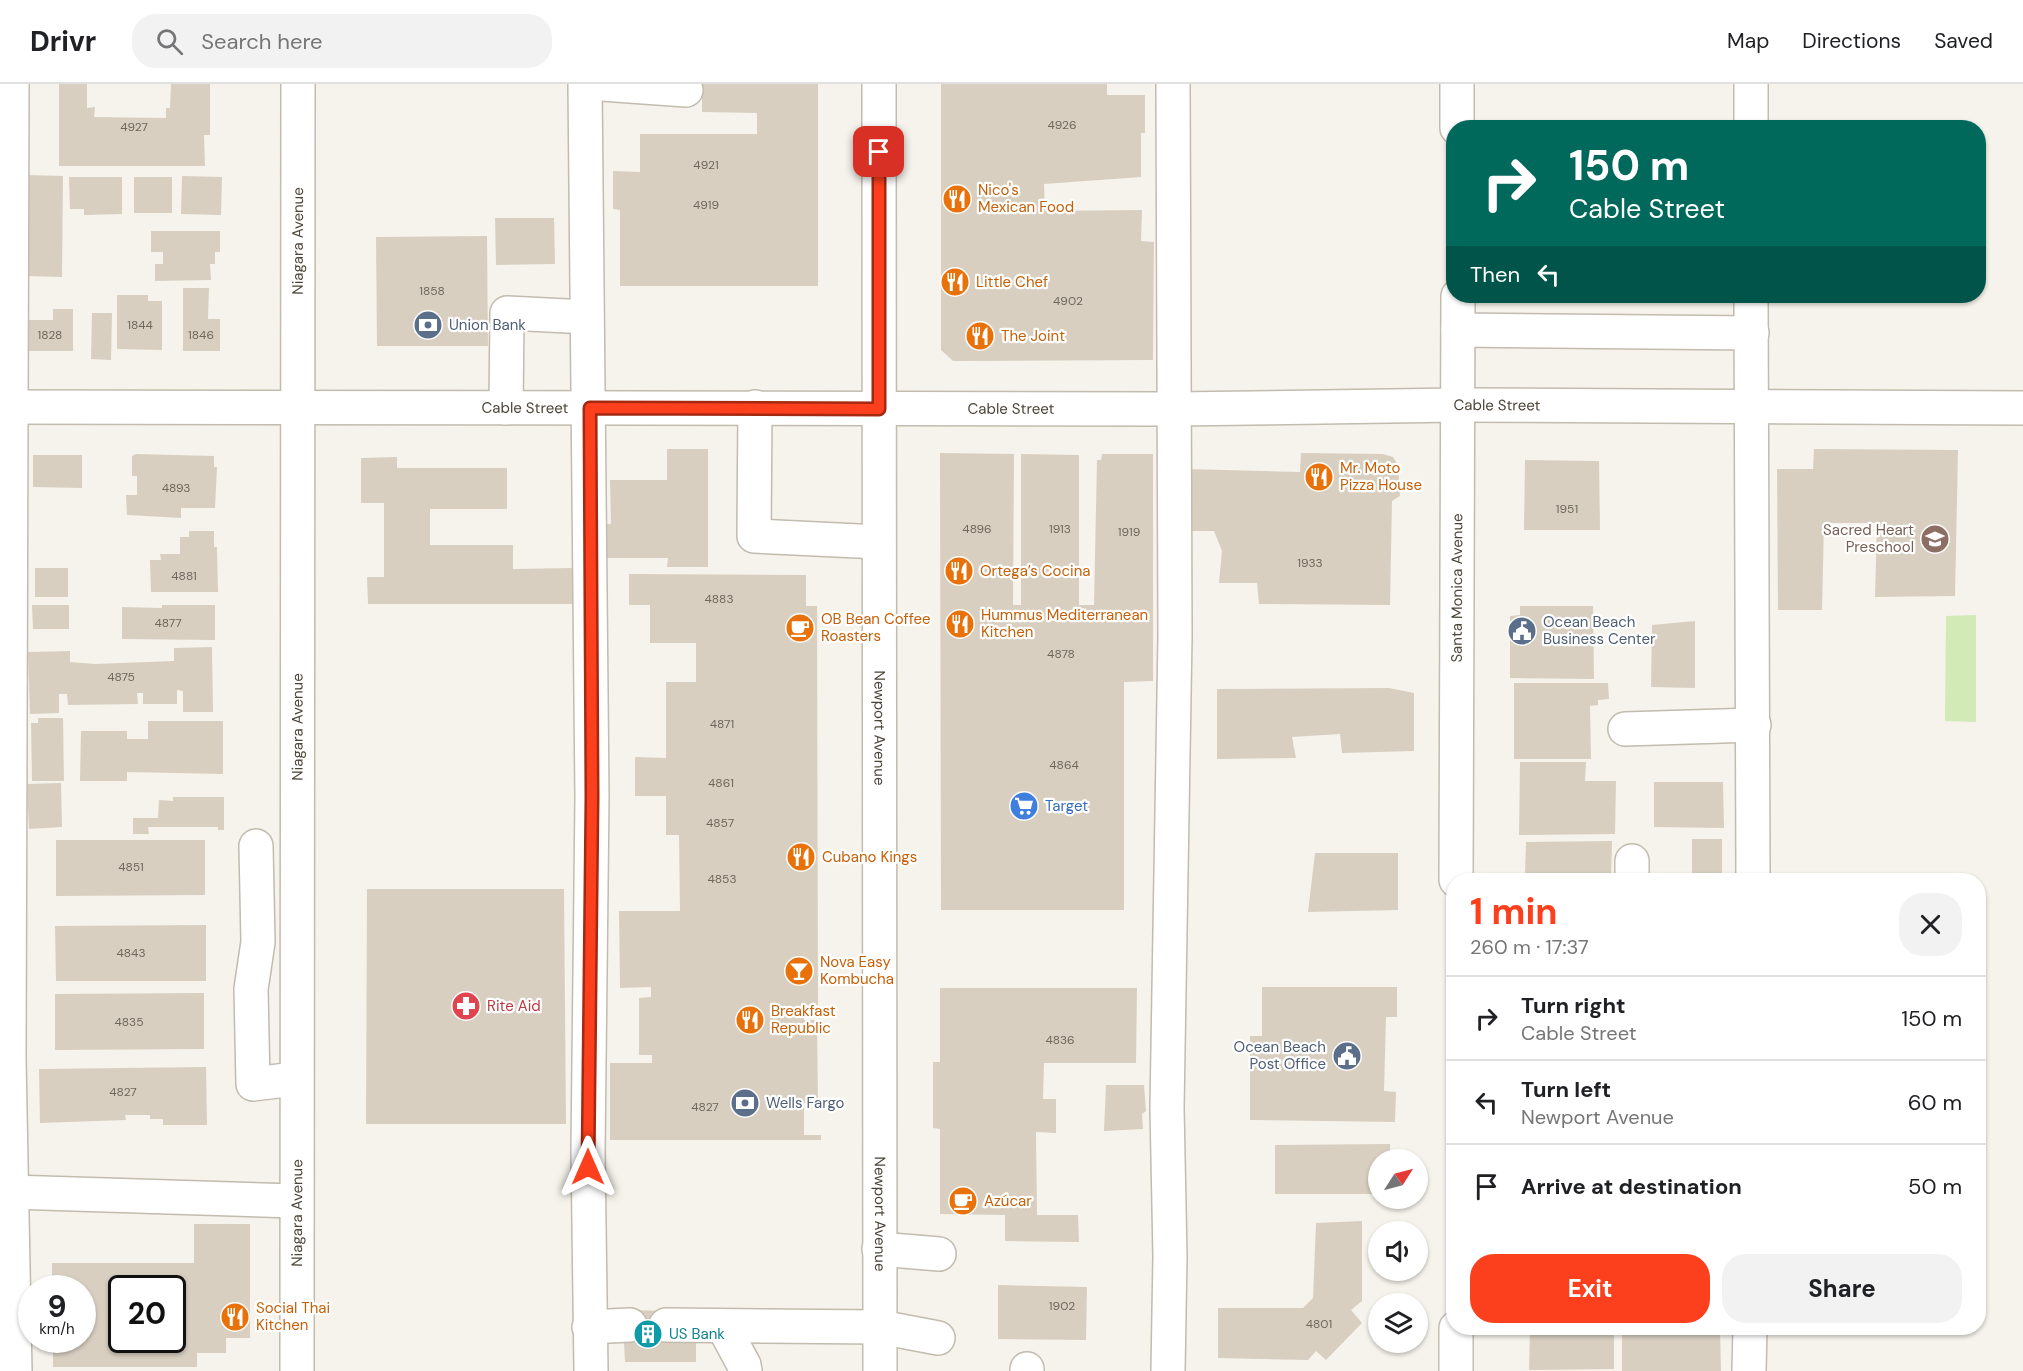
<!DOCTYPE html>
<html lang="en">
<head>
<meta charset="utf-8">
<style>
  body { margin:0; font-family:"DM Sans",sans-serif; background:#f2f2f2; color:#202124; height:100vh; display:flex; flex-direction:column; font-size:22px; white-space:nowrap }
  * { box-sizing:border-box; margin:0 }
  p { font-size:20px; color:#757577 }
  .icon { flex:none; width:33px; height:33px; fill:none; stroke:currentColor; stroke-width:2; stroke-linecap:round; stroke-linejoin:round }
  .map { position:relative; flex:1; overflow:hidden }
  .sheet { position:absolute; left:1446px; top:789px; width:540px; height:462px; display:flex; flex-direction:column; background:#fff; border-radius:24px; box-shadow:0 2px 4px #0004 }
  .sheet>* { flex:none }
  .top-card { position:absolute; left:1446px; top:36px; width:540px; height:183px; border-radius:24px; box-shadow:0 2px 4px #0004; background:#00695c; color:#fff; overflow:hidden }
  .needle { width:39px; rotate:54deg }
  .tools { position:absolute; left:1368px; top:1065px; display:grid; gap:12px }
  .tools a { display:grid; place-items:center; width:60px; height:60px; border-radius:50%; background:#fff; box-shadow:0 2px 4px #0004; font-size:30px }
  .speed { position:absolute; left:18px; top:1191px; display:flex; gap:12px; font-size:30px; font-weight:700; text-align:center }
  .speed>* { display:grid; place-content:center; width:78px; height:78px; border-radius:50%; background:#fff; box-shadow:0 2px 4px #0004; line-height:1 }
  .speed small { font-size:15px; font-weight:400 }
  .speed .limit { border:3px solid #111; border-radius:9px; background:#fff; color:#111 }
  .pin { position:absolute; display:grid; place-items:center; width:51px; height:51px; color:#fff; margin:-26px; border-radius:12px; box-shadow:0 3px 9px #0006 }
  .me { position:absolute; width:66px; margin:-33px; rotate:0deg; stroke-linejoin:round; filter:drop-shadow(0 0 4px #0008) }
  .turn { display:flex; align-items:center; gap:21px; height:126px; padding:0 24px; font-size:27px }
  .turn .icon { width:78px; height:78px; stroke-width:2.5 }
  .turn b { display:block; font-size:42px; line-height:51px }
  .then { display:flex; align-items:center; height:57px; padding:0 24px; background:#0003; gap:12px; font-size:22px }
  .round { display:grid; place-items:center; flex:none; width:63px; height:63px; border-radius:24px; background:#f2f2f2 }
  .summary { display:flex; align-items:center; justify-content:space-between; height:102px; padding:0 24px }
  h1 { font-size:36px; font-weight:700; line-height:45px; color:#fc3f1d }
  .action { display:flex; gap:12px; margin-top:auto; padding:12px 24px }
  .action a { flex:1; height:69px; border-radius:24px; background:#fc3f1d; color:#fff; font-size:24px; font-weight:700; line-height:69px; text-align:center }
  .action a+a { background:#f2f2f2; color:#202124 }
  ul { padding:0; list-style:none }
  li { display:flex; align-items:center; gap:18px; height:84px; padding:0 24px; border-top:2px solid #e0e0e0 }
  li div { flex:1 }
  li b { display:block; font-size:22px }
  li em { font-style:normal }
  header { display:flex; align-items:center; gap:36px; box-sizing:border-box; height:84px; padding:0 30px; background:#fff; border-bottom:2px solid #e0e0e0 }
  header strong { font-size:28px }
  nav { display:flex; gap:33px; margin-inline-start:auto; font-size:21px }
  .search { width:420px; height:54px; background:#f2f2f2; display:flex; align-items:center; gap:15px; box-sizing:border-box; padding:0 21px; border-radius:24px; color:#757577; font-size:22px }
  .map>svg:first-child { display:block }
  .green { fill:#d2eab5 }
  .building { fill:#d8cfc1; fill-rule:evenodd }
  .lines { fill:none; stroke-linecap:round; stroke-linejoin:round }
  .minor-casing { stroke:#c2bbae; stroke-width:36 }
  .minor { stroke:#fff; stroke-width:33 }
  .route-casing { stroke:#a42913; stroke-width:15 }
  .route { stroke:#fc3f1d; stroke-width:10 }
  .labels { text-anchor:middle; stroke-width:4.5; stroke-linejoin:round; paint-order:stroke }
  .number-label { font-size:12px; fill:#6e675b }
  .food-label { font-size:15px; fill:#c56008; stroke:#fff; text-anchor:start }
  .street-label { font-size:15px; fill:#4b4439; stroke:#fff }
  .service-label { font-size:15px; fill:#4e5e75; stroke:#fff; text-anchor:start }
  .education-label { font-size:15px; fill:#785e54; stroke:#fff; text-anchor:end }
  .shop-label { font-size:15px; fill:#366cbe; stroke:#fff; text-anchor:start }
  .health-label { font-size:15px; fill:#be3a42; stroke:#fff; text-anchor:start }
  .culture-label { font-size:15px; fill:#0d838f; stroke:#fff; text-anchor:start }
</style>
</head>
<body>
<header>
<strong>Drivr</strong>
<div class="search"><svg class="icon" aria-label="search" viewBox="0 0 24 24"><circle cx="10" cy="10" r="6"/><path d="M15 15l6 6"/></svg>Search here</div>
<nav><a>Map</a><a>Directions</a><a>Saved</a></nav>
</header>
<div class="map">
<svg width="2023" height="1287" viewBox="0 0 2023 1287">
  <rect width="100%" height="100%" fill="#f6f3ec"/>
  <path class="green" d="M1976,531V638L1945,637L1946,532Z"/>
  <path class="building" d="M59,0H87V24L95,23L94,33L166,34V24H170L171,0H210V51H204L205,82H59Z
    M702,0H818V202H620V126L613,125V87L640,88V50H757V29L702,28Z
    M941,0H1107V11H1145V49H1141V93L1044,100L1045,127L1142,126L1141,157L1154,158L1153,276L953,277L941,266Z
    M26,91L63,92L62,193L25,192Z
    M182,92L222,93L221,131L181,130Z
    M69,93H122V130L84,131V125H70Z
    M134,93H172V129H134Z
    M495,134H554L555,180L496,181Z
    M151,147H220V168H215V180H210L211,196L155,197V180H163V168H151Z
    M487,152L488,262H377L376,153Z
    M183,204H209L208,235H220V267H183Z
    M117,211H148V217H162V266L117,265Z
    M53,225H73V267H27V236H53Z
    M92,229H112L111,276L91,275Z
    M667,365H708V483H667L668,474H605V440H611L610,396H667Z
    M1814,365L1958,366L1955,512L1875,513L1877,439H1824L1822,526H1778L1777,385H1813Z
    M940,369L1014,370L1013,521H1021V370L1079,371V521H1094L1097,376H1101L1102,370H1153V597L1124,598V826H941Z
    M1301,369L1383,370L1393,373L1398,381L1400,412L1392,417L1390,521L1259,520L1257,499H1219L1222,467L1214,447H1182L1185,385L1300,388Z
    M136,370L214,372V383H217L215,424H181V434L127,431L126,411H137V392H132V372Z
    M33,371H82V404L33,403Z
    M397,373V384H507V425H430V461H513V485L573,484L574,520H368L367,493H384V419H361V374Z
    M1525,376L1599,377L1600,446H1524Z
    M189,447H214V463H217L218,508H151L150,476H161L160,470H180V453H189Z
    M35,484H68V513H35Z
    M629,490L806,491V522H817L818,921H803L804,936H817L818,1019H804V1051H821V1056H610V979H652V971H639V914L651,913V903L620,904L619,827H680L679,751H666V712H635V673L666,674V598H696V559H650V521H629Z
    M32,521H69V545H33Z
    M162,521H215V556L122,555V523L162,524Z
    M1520,522H1593L1594,595L1510,594V532L1520,531Z
    M1695,537V604L1651,603L1652,541Z
    M212,563L213,628H183V607L177,606V620H143V609H137L138,620L68,621L67,610H59V629L30,630L28,568L70,567V578L95,580L174,577V564Z
    M1514,599H1608L1609,615L1598,616V621L1590,622L1591,675H1514Z
    M1389,604L1414,609V667L1342,669L1340,650L1292,653L1296,674L1217,675V605Z
    M38,634H63L64,697H32L31,639H38Z
    M148,637H223V690L127,688V697H80L81,647H127V655H148Z
    M1520,678H1586L1585,697H1616L1615,750L1519,751Z
    M1654,698H1723L1724,744L1654,743Z
    M61,699L62,743L29,745L27,700Z
    M173,713H224V746H218V743H148L149,750H133V734H158L159,716L173,717Z
    M1692,755H1722V796H1692Z
    M56,756H205V811L56,812Z
    M1612,757L1611,796H1519V789H1525L1526,758Z
    M1315,769H1398V826L1308,828Z
    M367,805H564L566,1040H366Z
    M206,841V897H56L55,842Z
    M1262,903H1397V933H1386L1384,1007L1396,1008L1395,1038L1250,1036V952H1262Z
    M940,904H1137L1136,979H1044L1043,1015H1056V1049L1036,1048L1037,1131H1078L1079,1158L1005,1157V1131L940,1130V1045L933,1044V978H940Z
    M204,909V965L55,966V910Z
    M206,983L207,1041H163V1035H150V1031H125L126,1036L40,1039L39,985Z
    M1106,1001H1144L1146,1027L1142,1030L1143,1045L1104,1047Z
    M1390,1060V1076H1378V1110H1275V1061Z
    M1362,1137V1217L1351,1226L1362,1239L1326,1276L1316,1267L1308,1276L1218,1274V1224H1303L1313,1214L1316,1139Z
    M194,1140H250V1254H226V1269H197V1283H53V1256H82V1204H52V1179H194ZM122,1204H172V1256H122Z
    M998,1201L1087,1203L1086,1256L998,1255Z
    M630,1226L666,1227V1259H696V1278H625L624,1258H630Z
    M1530,1244H1614V1285L1529,1286Z
    M1622,1244H1720L1721,1287H1622Z"/>
  <g class="lines">
    <g class="minor-casing">
      <g id="minor">
        <path d="M12,0L9,974L15,1287"/>
        <path d="M585,0L592,713L588,1067L591,1287"/>
        <path d="M602,0L686,6"/>
        <path id="s1" d="M879,0L880,1287"/>
        <path d="M1457,0V44"/>
        <path d="M1751,0V44"/>
        <path d="M1751,212L1753,796"/>
        <path d="M1458,246L1752,249"/>
        <path id="s2" d="M0,323L1175,325L1458,321L2023,324"/>
        <path d="M755,323L754,452L879,458"/>
        <path d="M506,324L507,229L587,233"/>
        <path d="M1625,645L1754,641"/>
        <path d="M256,762L258,858L251,905L253,1000L295,995"/>
        <path d="M1632,777V796"/>
        <path id="s3" d="M1456,796L1458,212"/>
        <path d="M11,1108L295,1117"/>
        <path d="M879,1165L939,1170"/>
        <path d="M666,1241L880,1243L938,1254"/>
        <path d="M723,1242L744,1281L745,1287"/>
        <path d="M589,1243L630,1241"/>
        <path id="s4" d="M297,1287L298,0"/>
        <path d="M1027,1287V1285"/>
        <path d="M1168,1287L1170,1172L1167,1024L1175,552L1173,0"/>
        <path d="M1456,1287V1244"/>
        <path d="M1749,1287L1750,1244"/>
      </g>
    </g>
    <use href="#minor" class="minor"/>
  </g>
  <g class="lines">
    <g class="route-casing">
      <path id="route" d="M588,1083L592,713L590,324L879,325V68"/>
    </g>
    <use href="#route" class="route"/>
  </g>
  <defs>
    <g id="restaurant-disc" transform="scale(1.5)"><circle r="9.5" fill="#e8710a" stroke="#fff"/><path d="M-5-6h1v4h1v-4h1v4h1v-4h1v5L-1.5 .5V6h-2V.5L-5-1ZM5-6V6H3V1.5H1.5Q1.5-4 5-6Z" fill="#fff"/></g>
    <g id="bank-disc" transform="scale(1.5)"><circle r="9.5" fill="#5c6f8a" stroke="#fff"/><path d="M-6-4H6V4H-6ZM0-2.3a2.3 2.3 0 1 0 0 4.6a2.3 2.3 0 1 0 0-4.6Z" fill="#fff"/></g>
    <g id="school-disc" transform="scale(1.5)"><circle r="9.5" fill="#8d6e63" stroke="#fff"/><path d="M0-5L7-2L0 1L-7-2ZM-4 1L0 2.5L4 1V4Q0 6-4 4Z" fill="#fff"/></g>
    <g id="cafe-disc" transform="scale(1.5)"><circle r="9.5" fill="#e8710a" stroke="#fff"/><path d="M-5.5-4.5H6V0H3Q3 3.5 0 3.5H-2.5Q-5.5 3.5-5.5 0ZM3-3.2v2h1.7v-2ZM-6 4.5H4V6H-6Z" fill="#fff"/></g>
    <g id="civic-disc" transform="scale(1.5)"><circle r="9.5" fill="#5c6f8a" stroke="#fff"/><path d="M-.6-6.5H3V-4.5H.6V-3L4-1V1h2V6H-6V1h2V-1L-.6-3ZM-1.2 2.5V6h2.4V2.5Z" fill="#fff"/></g>
    <g id="supermarket-disc" transform="scale(1.5)"><circle r="9.5" fill="#3f7fe0" stroke="#fff"/><path d="M-6-5.5h2.5l.6 2H6L4.5 2H-2.5L-4.4-4H-6ZM-1.5 3.2a1.3 1.3 0 1 0 .1 0ZM3 3.2a1.3 1.3 0 1 0 .1 0Z" fill="#fff"/></g>
    <g id="bar-disc" transform="scale(1.5)"><circle r="9.5" fill="#e8710a" stroke="#fff"/><path d="M-6-5H6L.8 .8V4.5H3.5V6h-7V4.5H-.8V.8Z" fill="#fff"/></g>
    <g id="pharmacy-disc" transform="scale(1.5)"><circle r="9.5" fill="#e0444e" stroke="#fff"/><path d="M-2-6h4v4h4v4h-4v4h-4v-4h-4v-4h4Z" fill="#fff"/></g>
    <g id="building-disc" transform="scale(1.5)"><circle r="9.5" fill="#0f9aa8" stroke="#fff"/><path d="M-4-6H4V6H1V3H-1V6H-4ZM-2.5-4.3h1.7v1.8h-1.7ZM.8-4.3h1.7v1.8H.8ZM-2.5-1h1.7V.8h-1.7ZM.8-1h1.7V.8H.8Z" fill="#fff"/></g>
  </defs>
  <g fill-rule="evenodd">
    <use href="#restaurant-disc" x="957" y="115"/>
    <use href="#restaurant-disc" x="955" y="198"/>
    <use href="#bank-disc" x="428" y="241"/>
    <use href="#restaurant-disc" x="980" y="252"/>
    <use href="#restaurant-disc" x="1319" y="393"/>
    <use href="#school-disc" x="1935" y="455"/>
    <use href="#restaurant-disc" x="959" y="487"/>
    <use href="#restaurant-disc" x="960" y="540"/>
    <use href="#cafe-disc" x="800" y="544"/>
    <use href="#civic-disc" x="1522" y="547"/>
    <use href="#supermarket-disc" x="1024" y="722"/>
    <use href="#restaurant-disc" x="801" y="773"/>
    <use href="#bar-disc" x="799" y="887"/>
    <use href="#pharmacy-disc" x="466" y="922"/>
    <use href="#restaurant-disc" x="750" y="936"/>
    <use href="#civic-disc" x="1347" y="972"/>
    <use href="#bank-disc" x="745" y="1019"/>
    <use href="#cafe-disc" x="963" y="1117"/>
    <use href="#restaurant-disc" x="235" y="1233"/>
    <use href="#building-disc" x="648" y="1250"/>
  </g>
  <g class="labels">
    <g class="number-label">
      <text x="1062" y="45">4926</text>
      <text x="134" y="47">4927</text>
      <text x="706" y="85">4921</text>
      <text x="706" y="125">4919</text>
      <text x="432" y="211">1858</text>
      <text x="1068" y="221">4902</text>
      <text x="140" y="245">1844</text>
      <text x="50" y="255">1828</text>
      <text x="201" y="255">1846</text>
      <text x="176" y="408">4893</text>
      <text x="1567" y="429">1951</text>
      <text x="977" y="449">4896</text>
      <text x="1060" y="449">1913</text>
      <text x="1129" y="452">1919</text>
      <text x="1310" y="483">1933</text>
      <text x="184" y="496">4881</text>
      <text x="719" y="519">4883</text>
      <text x="168" y="543">4877</text>
      <text x="1061" y="574">4878</text>
      <text x="121" y="597">4875</text>
      <text x="722" y="644">4871</text>
      <text x="1064" y="685">4864</text>
      <text x="721" y="703">4861</text>
      <text x="720" y="743">4857</text>
      <text x="131" y="787">4851</text>
      <text x="722" y="799">4853</text>
      <text x="131" y="873">4843</text>
      <text x="129" y="942">4835</text>
      <text x="1060" y="960">4836</text>
      <text x="123" y="1012">4827</text>
      <text x="705" y="1027">4827</text>
      <text x="1062" y="1226">1902</text>
      <text x="1319" y="1244">4801</text>
    </g>
    <g class="food-label">
      <text x="978" y="111">Nico's<tspan x="978" dy="17">Mexican Food</tspan></text>
      <text x="976" y="203">Little Chef</text>
      <text x="1001" y="257">The Joint</text>
      <text x="1340" y="389">Mr. Moto<tspan x="1340" dy="17">Pizza House</tspan></text>
      <text x="980" y="492">Ortega’s Cocina</text>
      <text x="981" y="536">Hummus Mediterranean<tspan x="981" dy="17">Kitchen</tspan></text>
      <text x="821" y="540">OB Bean Coffee<tspan x="821" dy="17">Roasters</tspan></text>
      <text x="822" y="778">Cubano Kings</text>
      <text x="820" y="883">Nova Easy<tspan x="820" dy="17">Kombucha</tspan></text>
      <text x="771" y="932">Breakfast<tspan x="771" dy="17">Republic</tspan></text>
      <text x="984" y="1122">Azúcar</text>
      <text x="256" y="1229">Social Thai<tspan x="256" dy="17">Kitchen</tspan></text>
    </g>
    <g class="street-label">
      <text dy="5" stroke="none"><textPath href="#s4" startOffset="1130">Niagara Avenue</textPath></text>
      <text dy="5" stroke="none"><textPath href="#s2" startOffset="1497">Cable Street</textPath></text>
      <text dy="5" stroke="none"><textPath href="#s2" startOffset="525">Cable Street</textPath></text>
      <text dy="5" stroke="none"><textPath href="#s2" startOffset="1011">Cable Street</textPath></text>
      <text dy="5" stroke="none"><textPath href="#s3" startOffset="292">Santa Monica Avenue</textPath></text>
      <text dy="5" stroke="none"><textPath href="#s4" startOffset="644">Niagara Avenue</textPath></text>
      <text dy="5" stroke="none"><textPath href="#s1" startOffset="644">Newport Avenue</textPath></text>
      <text dy="5" stroke="none"><textPath href="#s4" startOffset="158">Niagara Avenue</textPath></text>
      <text dy="5" stroke="none"><textPath href="#s1" startOffset="1130">Newport Avenue</textPath></text>
    </g>
    <g class="service-label">
      <text x="449" y="246">Union Bank</text>
      <text x="1543" y="543">Ocean Beach<tspan x="1543" dy="17">Business Center</tspan></text>
      <text x="1326" y="968" text-anchor="end">Ocean Beach<tspan x="1326" dy="17">Post Office</tspan></text>
      <text x="766" y="1024">Wells Fargo</text>
    </g>
    <g class="education-label">
      <text x="1914" y="451">Sacred Heart<tspan x="1914" dy="17">Preschool</tspan></text>
    </g>
    <g class="shop-label">
      <text x="1045" y="727">Target</text>
    </g>
    <g class="health-label">
      <text x="487" y="927">Rite Aid</text>
    </g>
    <g class="culture-label">
      <text x="669" y="1255">US Bank</text>
    </g>
  </g>
</svg>
<div class="tools">
<a><svg class="needle" viewBox="-14 -14 28 28"><path d="M0-13l5 13h-10z" fill="#e53935"/><path d="M0 13l5-13h-10z" fill="#757577"/></svg></a>
<a><svg class="icon" aria-label="sound" viewBox="0 0 24 24"><path d="M4 9h4l5-4v14l-5-4H4zM17 9q2 3 0 6"/></svg></a>
<a><svg class="icon" aria-label="layers" viewBox="0 0 24 24"><path d="M12 4l9 5-9 5-9-5zM3 14l9 5 9-5"/></svg></a>
</div>
<div class="speed"><div>9<small>km/h</small></div><div class="limit">20</div></div>
<div class="pin" style="left:879px;top:68px;background:#d93025"><svg class="icon" aria-label="arrive" viewBox="0 0 24 24"><path d="M6 21V4h12l-3 4 3 4H6"/></svg></div>
<svg class="me" style="left:588px;top:1083px" viewBox="-20 -20 40 40"><path d="M0-17L14 15 0 8-14 15z" fill="#fc3f1d" stroke="#fff" stroke-width="4"/></svg>
<div class="top-card">
<div class="turn"><svg class="icon" aria-label="right" viewBox="0 0 24 24"><path d="M7 20v-9h11M14 6l5 5-5 5"/></svg><div><b>150 m</b>Cable Street</div></div>
<div class="then">Then<svg class="icon" aria-label="left" viewBox="0 0 24 24"><path d="M17 20v-9H6M10 6l-5 5 5 5"/></svg></div>
</div>
<section class="sheet">
<div class="summary"><div><h1>1 min</h1><p>260 m · 17:37</p></div><a class="round"><svg class="icon" aria-label="close" viewBox="0 0 24 24"><path d="M6 6l12 12M18 6L6 18"/></svg></a></div>
<ul>
<li><svg class="icon" aria-label="right" viewBox="0 0 24 24"><path d="M7 20v-9h11M14 6l5 5-5 5"/></svg><div><b>Turn right</b><p>Cable Street</p></div><em>150 m</em></li>
<li><svg class="icon" aria-label="left" viewBox="0 0 24 24"><path d="M17 20v-9H6M10 6l-5 5 5 5"/></svg><div><b>Turn left</b><p>Newport Avenue</p></div><em>60 m</em></li>
<li><svg class="icon" aria-label="arrive" viewBox="0 0 24 24"><path d="M6 21V4h12l-3 4 3 4H6"/></svg><div><b>Arrive at destination</b></div><em>50 m</em></li>
</ul>
<div class="action"><a>Exit</a><a>Share</a></div>
</section>
</div>
</body>
</html>
